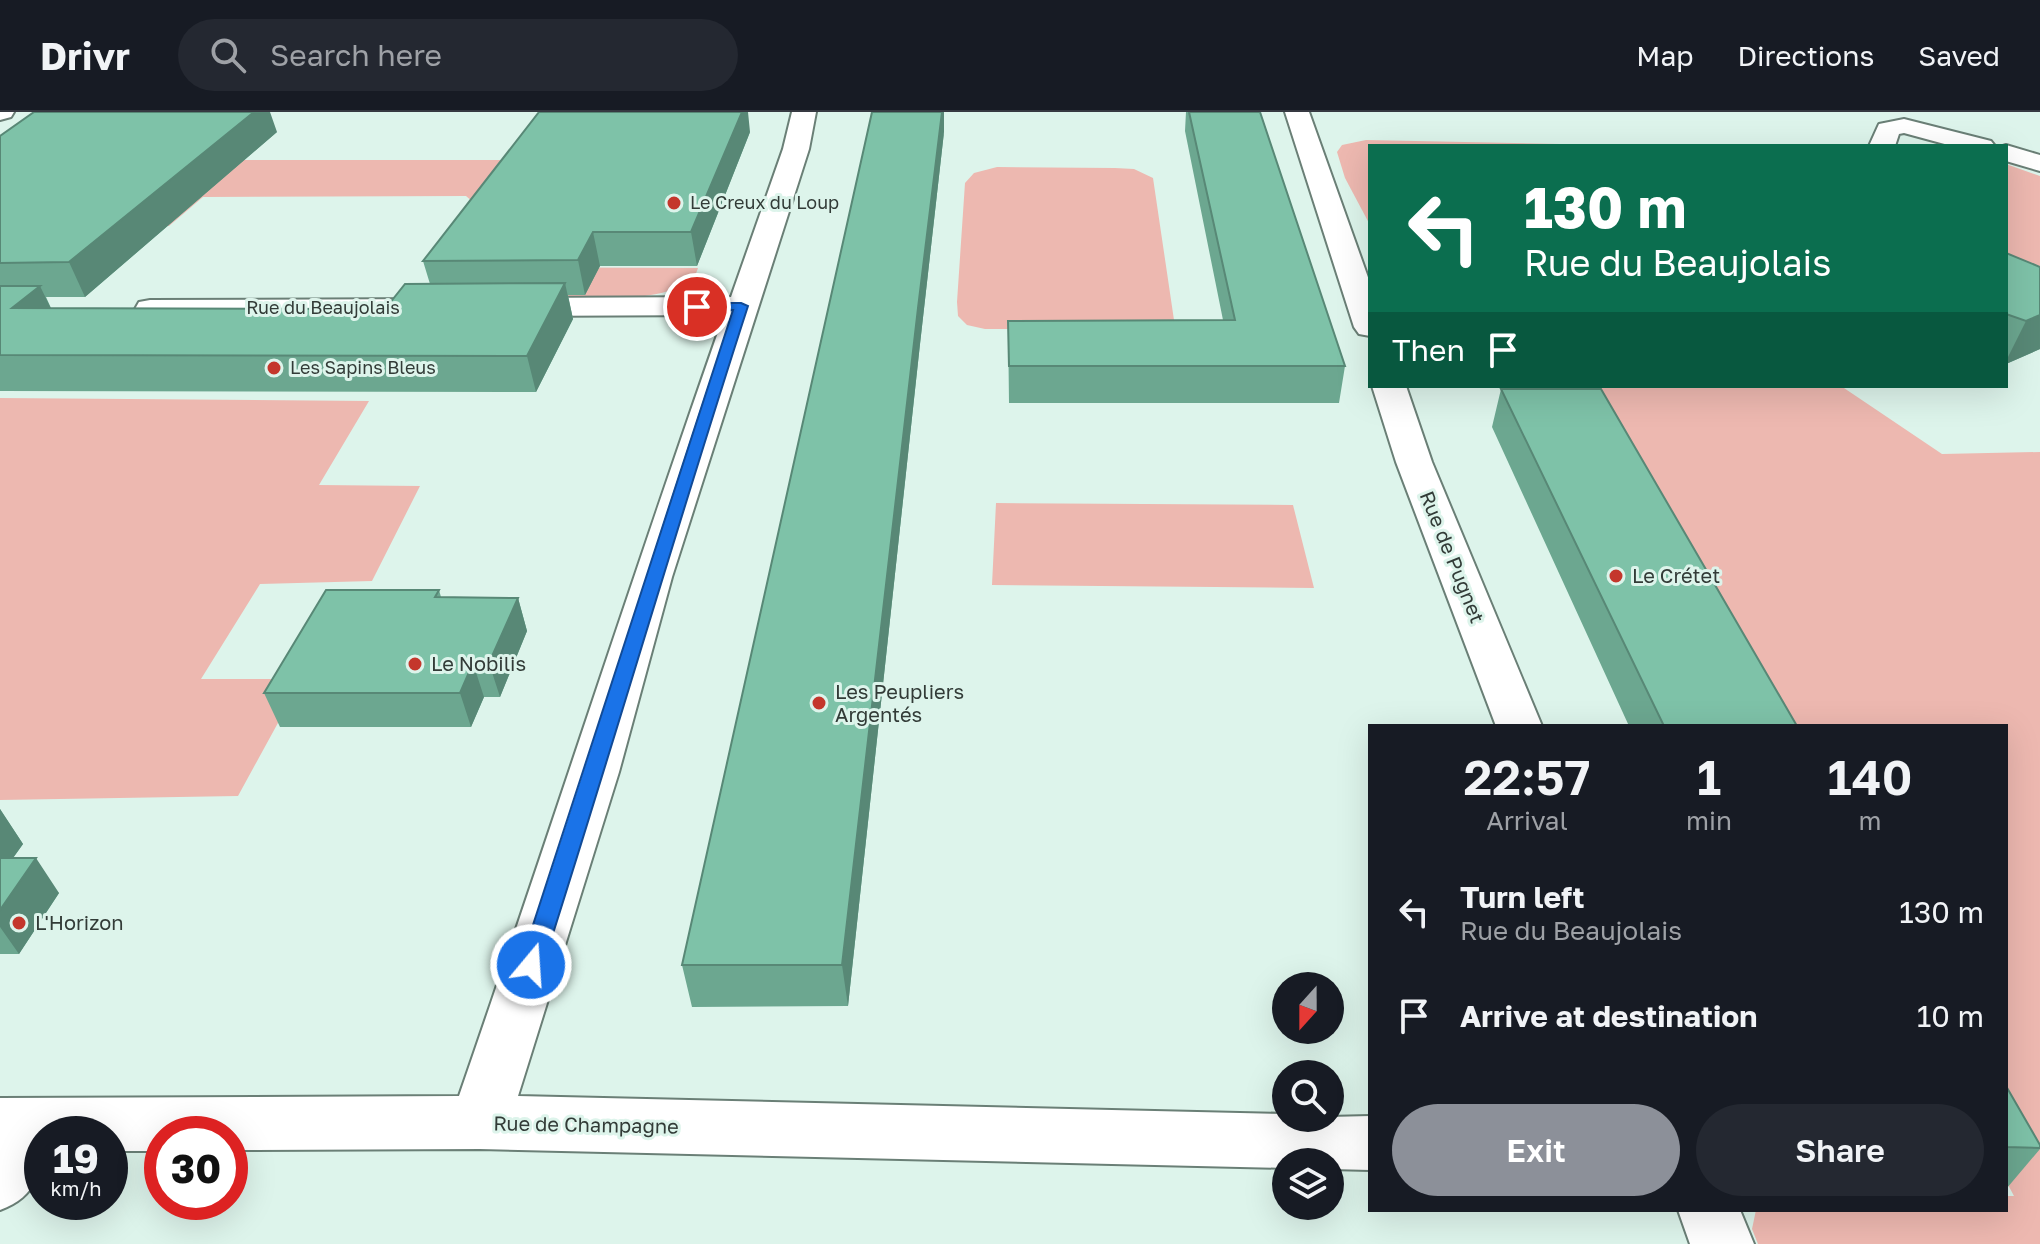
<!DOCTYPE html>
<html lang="en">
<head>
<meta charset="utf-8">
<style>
  body { margin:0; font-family:"Golos Text",sans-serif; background:#242831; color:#f1f3f6; height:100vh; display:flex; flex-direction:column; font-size:30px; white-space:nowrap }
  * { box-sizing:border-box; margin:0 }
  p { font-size:26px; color:#9ea1a6 }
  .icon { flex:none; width:44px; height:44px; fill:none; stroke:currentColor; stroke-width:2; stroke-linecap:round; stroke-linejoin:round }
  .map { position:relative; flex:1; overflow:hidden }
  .drawer { position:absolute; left:1368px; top:612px; width:640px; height:488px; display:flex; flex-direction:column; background:#171b24; border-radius:0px; box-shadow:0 8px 32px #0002 }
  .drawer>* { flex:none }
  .top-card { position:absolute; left:1368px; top:32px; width:640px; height:244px; border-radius:0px; box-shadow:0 8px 32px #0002; background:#0b6e4f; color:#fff; overflow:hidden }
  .needle { width:52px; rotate:201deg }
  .controls { position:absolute; left:1272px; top:860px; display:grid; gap:16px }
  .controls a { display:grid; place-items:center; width:72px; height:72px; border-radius:50%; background:#171b24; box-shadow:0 8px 32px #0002; font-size:40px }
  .speed { position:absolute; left:24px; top:1004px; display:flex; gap:16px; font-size:40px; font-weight:700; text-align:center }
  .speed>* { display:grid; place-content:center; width:104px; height:104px; border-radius:50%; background:#171b24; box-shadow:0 8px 32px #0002; line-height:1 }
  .speed small { font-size:20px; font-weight:400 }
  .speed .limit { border:12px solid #d22; background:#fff; color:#111 }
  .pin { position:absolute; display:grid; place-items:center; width:68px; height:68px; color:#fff; margin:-34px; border:4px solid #fff; border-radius:50%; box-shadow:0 2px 8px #0007 }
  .me { position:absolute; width:88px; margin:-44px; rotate:18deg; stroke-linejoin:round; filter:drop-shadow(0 0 6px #0008) }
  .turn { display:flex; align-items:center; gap:28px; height:168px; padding:0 24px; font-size:36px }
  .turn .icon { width:104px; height:104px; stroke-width:2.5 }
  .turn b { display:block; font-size:56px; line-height:68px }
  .then { display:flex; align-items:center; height:76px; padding:0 24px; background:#0003; gap:16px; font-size:30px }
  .eta { display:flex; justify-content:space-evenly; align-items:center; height:136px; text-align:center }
  .eta b { font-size:48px; font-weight:600; line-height:56px }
  .primary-button { display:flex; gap:16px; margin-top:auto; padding:16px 24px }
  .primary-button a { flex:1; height:92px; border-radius:48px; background:#8c9099; color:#fff; font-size:32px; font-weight:600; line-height:92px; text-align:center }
  .primary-button a+a { background:#242831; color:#f1f3f6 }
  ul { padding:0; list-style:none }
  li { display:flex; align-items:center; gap:24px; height:104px; padding:0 24px }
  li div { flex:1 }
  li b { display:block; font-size:30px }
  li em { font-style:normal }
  header { display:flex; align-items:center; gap:48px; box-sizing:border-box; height:112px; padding:0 40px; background:#171b24; border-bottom:2px solid #363941 }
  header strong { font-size:38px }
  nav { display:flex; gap:44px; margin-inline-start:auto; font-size:28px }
  .search { width:560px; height:72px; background:#242831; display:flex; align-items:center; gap:20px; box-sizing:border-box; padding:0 28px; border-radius:44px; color:#9ea1a6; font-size:30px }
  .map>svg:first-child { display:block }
  .green { fill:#edb8b0 }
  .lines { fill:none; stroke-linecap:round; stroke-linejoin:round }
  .minor-casing { stroke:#6a7f76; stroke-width:4 }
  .major-casing { stroke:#6a7f76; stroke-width:4 }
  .minor { fill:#fff; fill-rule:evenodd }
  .major { fill:#fff; fill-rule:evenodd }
  .wall { fill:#6ca790 }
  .shaded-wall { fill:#588876 }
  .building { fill:#7ec2a8; stroke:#588876; stroke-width:2 }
  .route { fill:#1a73e8; stroke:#114b97; stroke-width:2 }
  .poi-dot { fill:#c4372c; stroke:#ddf4eb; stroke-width:3 }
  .labels { text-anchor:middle; stroke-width:6; stroke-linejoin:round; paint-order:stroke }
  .far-poi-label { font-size:18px; fill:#323b37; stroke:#ddf4eb; text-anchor:start }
  .far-street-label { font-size:18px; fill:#323b37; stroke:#ddf4eb }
  .street-label { font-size:20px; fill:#323b37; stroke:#ddf4eb }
  .poi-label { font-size:20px; fill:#323b37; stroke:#ddf4eb; text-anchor:start }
</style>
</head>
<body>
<header>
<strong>Drivr</strong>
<div class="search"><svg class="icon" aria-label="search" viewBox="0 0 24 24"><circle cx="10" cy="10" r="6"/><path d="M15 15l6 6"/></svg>Search here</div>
<nav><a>Map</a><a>Directions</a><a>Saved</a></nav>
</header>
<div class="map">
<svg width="2040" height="1132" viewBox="0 0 2040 1132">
  <rect width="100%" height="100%" fill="#ddf4eb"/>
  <path class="green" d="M1366,28L1560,32L1562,34H1370V113L1345,66L1337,40L1342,33Z
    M112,48H645L474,91L466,84L203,85L169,114L29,113Z
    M2006,52L2040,64V171L2006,154Z
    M997,55L1115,56L1134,57L1153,66L1174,208L1156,217H985L967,213L958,204L957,190L965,71L974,61Z
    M443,155L698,156C688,196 563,188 531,182C501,176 472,164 443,155Z
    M1573,274H1841L1942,342L2040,340V1132H1758L1752,1117L1756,1098H2006V1084H2014L2006,1069V614H1758Z
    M0,286L369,289L319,373L420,374L372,469L260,472L201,567H302L238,684L0,688Z
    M996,391L1293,393L1314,476L992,473Z"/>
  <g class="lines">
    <g class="minor-casing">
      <path id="minor" d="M0,0H14L11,5L0,8Z
        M792,0H816L809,37L672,465L619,660L518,984L1286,1002V1006L1370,1004V1058L1330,1057V1050H1286V1056L480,1037L230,1038V1022H162V1039H110V1022H42V1039L0,1040V986L459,984C549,724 633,462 724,203L510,204L499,202L495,195L499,188L510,186L731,185L783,37Z
        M1285,0H1309L1370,171V224L1359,222L1354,215Z
        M1904,7L1991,29L1995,34H1952L1904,21L1899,22L1895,34H1869L1879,12Z
        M2006,33L2040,43V59L2006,49V34H2003Z
        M446,187L457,189L461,196L457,203L446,205L150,206L139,204L135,197L139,190L150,188Z
        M1372,274H1406L1432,350L1542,614H1496L1396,350Z
        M1678,1098H1740L1754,1132H1690Z"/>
    </g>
    <g class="major-casing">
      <path id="major" d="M35,986L56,994L65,1013L61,1022H42C42,1059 38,1084 0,1098V1016L14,994Z"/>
    </g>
    <use href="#minor" class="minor"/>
    <use href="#major" class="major"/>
  </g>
  <path class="wall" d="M1186,0H1260L1345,254L1339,291H1009L1008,209L1223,208L1185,19Z
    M277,20L85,185H46L51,196L385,197L430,172L423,149L750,20L697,154H600L585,183H568L573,207L536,280L0,279V24Z
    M944,20L920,232L848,894L692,895L682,853Z
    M2006,141L2040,237L2006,252Z
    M1501,277L1797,614H1629L1492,315Z
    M439,478L441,485L518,486L527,519L500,585H484L471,615H280L264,581Z
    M0,697L23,732L13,746L59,781L19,842H0Z
    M2006,974L2040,1033V1037L2007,1076Z"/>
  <path class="shaded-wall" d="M254,0H270L277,20L85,185L69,150Z
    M742,0H748L750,20L697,154L691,120Z
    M942,0H944V20L920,232L848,894L842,853L918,196Z
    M593,120L600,154L585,183L578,148Z
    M565,171L573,207L536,280L527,244Z
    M40,174L57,209L12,196Z
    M2040,203V237L2006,252V249L2026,209Z
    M518,486L527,519L500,585L489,551Z
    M473,551L484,585L471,615L460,581Z
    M0,697L23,732L0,764Z
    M36,746L59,781L19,842L0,815V798Z"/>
  <path class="building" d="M34,0H254L69,150L0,151V24Z
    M539,0H742L691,120H593L578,148L423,149Z
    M872,0H942L918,196L842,853H682Z
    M1189,0H1260L1345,254H1009L1008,209L1235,208Z
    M2006,141L2040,155V203L2026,209L2006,202Z
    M565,171L527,244L0,243V174H40L12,196L385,197L405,172Z
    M1501,277H1601L1797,614H1664Z
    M326,478H439L435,485L518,486L489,551H473L460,581H264Z
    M0,746H36L0,798Z
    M2006,974L2040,1033V1036L2006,1035Z"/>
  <path class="route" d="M741,191L748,194C677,413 613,634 543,853L539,859L531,862L523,859L520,853C593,635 660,416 733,198L697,199L690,195L697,191Z"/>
  <g class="poi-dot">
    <circle cx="674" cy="91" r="8"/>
    <circle cx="274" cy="256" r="8"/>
    <circle cx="1616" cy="464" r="8"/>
    <circle cx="415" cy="552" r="8"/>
    <circle cx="819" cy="591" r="8"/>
    <circle cx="19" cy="811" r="8"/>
  </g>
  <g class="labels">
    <g class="far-poi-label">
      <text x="690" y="97">Le Creux du Loup</text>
      <text x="290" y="262">Les Sapins Bleus</text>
    </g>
    <g class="far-street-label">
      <text x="323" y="202">Rue du Beaujolais</text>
    </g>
    <g class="street-label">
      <text transform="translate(1452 445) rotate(68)" y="7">Rue de Pugnet</text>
      <text transform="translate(586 1013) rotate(1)" y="7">Rue de Champagne</text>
    </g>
    <g class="poi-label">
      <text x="1632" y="471">Le Crétet</text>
      <text x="431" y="559">Le Nobilis</text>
      <text x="835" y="587">Les Peupliers<tspan x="835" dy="23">Argentés</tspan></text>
      <text x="35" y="818">L'Horizon</text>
    </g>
  </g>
</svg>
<div class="controls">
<a><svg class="needle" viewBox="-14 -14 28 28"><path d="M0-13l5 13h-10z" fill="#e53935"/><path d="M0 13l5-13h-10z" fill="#9ea1a6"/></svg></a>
<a><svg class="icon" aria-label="search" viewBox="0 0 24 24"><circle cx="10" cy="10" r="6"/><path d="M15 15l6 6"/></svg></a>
<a><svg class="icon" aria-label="layers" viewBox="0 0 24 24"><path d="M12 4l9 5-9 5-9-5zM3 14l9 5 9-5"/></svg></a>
</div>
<div class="speed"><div>19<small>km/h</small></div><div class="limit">30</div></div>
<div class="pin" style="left:697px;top:195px;background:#d93025"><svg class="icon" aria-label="arrive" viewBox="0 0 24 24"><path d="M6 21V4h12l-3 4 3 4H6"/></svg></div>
<svg class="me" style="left:531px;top:853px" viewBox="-20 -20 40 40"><circle r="17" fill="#1a73e8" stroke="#fff" stroke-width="3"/><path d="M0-11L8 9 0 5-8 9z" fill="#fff"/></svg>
<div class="top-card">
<div class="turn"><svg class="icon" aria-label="left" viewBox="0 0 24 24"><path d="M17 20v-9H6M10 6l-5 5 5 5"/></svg><div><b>130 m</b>Rue du Beaujolais</div></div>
<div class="then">Then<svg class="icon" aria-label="arrive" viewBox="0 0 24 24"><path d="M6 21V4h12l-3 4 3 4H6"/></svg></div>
</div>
<section class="drawer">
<div class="eta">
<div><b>22:57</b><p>Arrival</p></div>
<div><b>1</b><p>min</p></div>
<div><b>140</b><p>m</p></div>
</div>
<ul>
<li><svg class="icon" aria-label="left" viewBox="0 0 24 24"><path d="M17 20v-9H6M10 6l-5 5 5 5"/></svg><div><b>Turn left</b><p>Rue du Beaujolais</p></div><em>130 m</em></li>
<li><svg class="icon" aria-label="arrive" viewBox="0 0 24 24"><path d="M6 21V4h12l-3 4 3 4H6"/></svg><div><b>Arrive at destination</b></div><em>10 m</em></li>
</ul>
<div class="primary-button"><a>Exit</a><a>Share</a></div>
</section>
</div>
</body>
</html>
